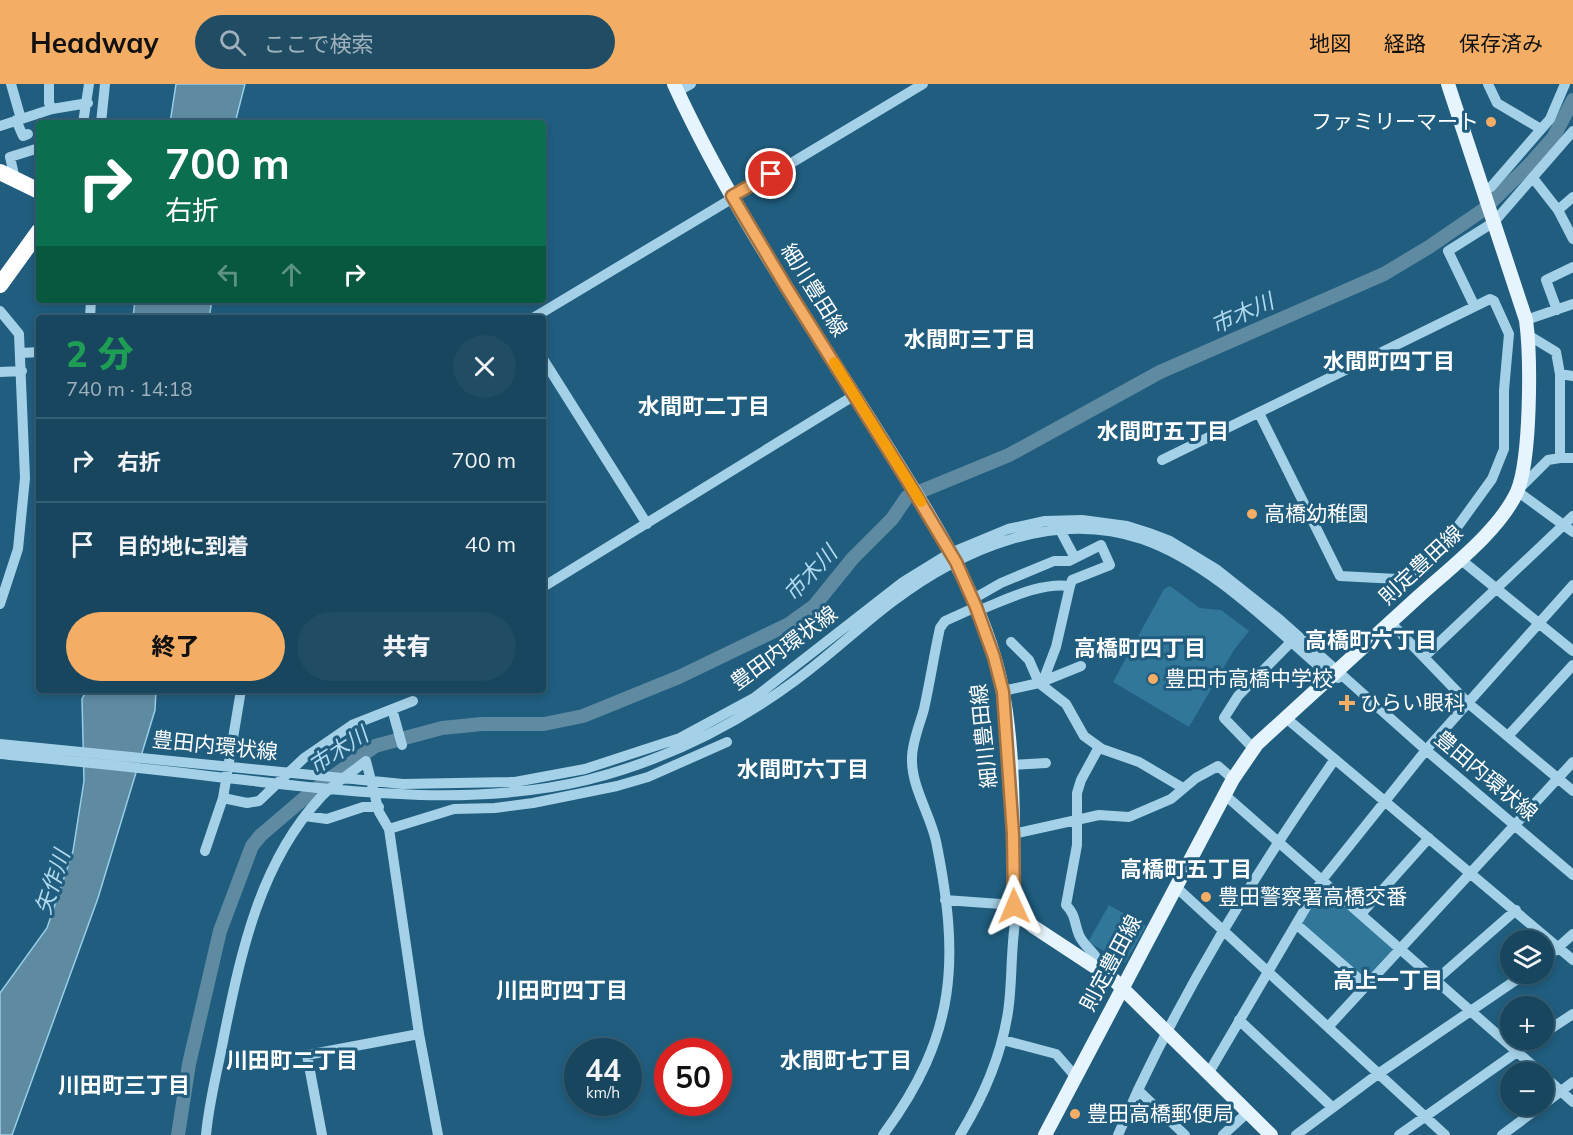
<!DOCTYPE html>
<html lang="ja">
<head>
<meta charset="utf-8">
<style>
  body { margin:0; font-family:Mulish,"Noto Sans JP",sans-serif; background:#214d64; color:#f1f3f6; height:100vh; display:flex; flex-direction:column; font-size:22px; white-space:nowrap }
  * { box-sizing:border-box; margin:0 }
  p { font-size:20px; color:#9fb1bc }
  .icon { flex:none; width:33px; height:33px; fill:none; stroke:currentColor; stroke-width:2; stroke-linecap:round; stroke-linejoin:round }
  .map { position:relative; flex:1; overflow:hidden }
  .side { position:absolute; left:36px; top:231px; width:510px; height:378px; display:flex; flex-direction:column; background:#18465e; border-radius:6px; box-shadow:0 3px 9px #0003,0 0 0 2px #365e73 }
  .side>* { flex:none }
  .hud { position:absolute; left:36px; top:36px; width:510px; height:183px; border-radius:6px; box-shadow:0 3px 9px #0003,0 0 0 2px #365e73; background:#0b6e4f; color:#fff; overflow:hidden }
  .tools { position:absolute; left:1500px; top:846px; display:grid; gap:12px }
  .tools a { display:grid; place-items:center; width:54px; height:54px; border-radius:50%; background:#18465e; box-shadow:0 3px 9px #0003,0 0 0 2px #365e73; font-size:30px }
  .speed { position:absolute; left:564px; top:954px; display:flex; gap:12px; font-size:30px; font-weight:700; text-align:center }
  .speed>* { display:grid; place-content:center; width:78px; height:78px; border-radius:50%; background:#18465e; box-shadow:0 3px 9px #0003,0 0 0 2px #365e73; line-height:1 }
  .speed small { font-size:15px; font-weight:400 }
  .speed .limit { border:9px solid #d22; background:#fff; color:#111 }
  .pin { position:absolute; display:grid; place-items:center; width:51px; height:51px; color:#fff; margin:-26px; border:3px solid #fff; border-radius:50%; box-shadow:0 2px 6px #0007 }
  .me { position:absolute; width:66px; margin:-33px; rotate:359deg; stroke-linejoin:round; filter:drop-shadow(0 0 4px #0008) }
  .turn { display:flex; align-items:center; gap:21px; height:126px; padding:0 30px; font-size:27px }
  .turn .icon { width:78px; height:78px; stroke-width:2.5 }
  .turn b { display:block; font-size:42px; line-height:51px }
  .lanes { display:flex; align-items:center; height:57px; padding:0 30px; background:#0003; justify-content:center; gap:30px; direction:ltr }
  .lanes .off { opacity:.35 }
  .round { display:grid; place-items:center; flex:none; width:63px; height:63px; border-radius:32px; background:#214d64 }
  .overview { display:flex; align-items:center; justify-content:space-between; height:102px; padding:0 30px }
  h1 { font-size:36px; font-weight:800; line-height:45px; color:#1e9e55 }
  .button { display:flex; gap:12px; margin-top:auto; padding:12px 30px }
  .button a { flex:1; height:69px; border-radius:36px; background:#f4ad65; color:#111; font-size:24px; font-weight:800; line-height:69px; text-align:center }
  .button a+a { background:#214d64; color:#f1f3f6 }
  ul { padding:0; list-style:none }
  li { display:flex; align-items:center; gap:18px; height:84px; padding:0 30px; border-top:2px solid #365e73 }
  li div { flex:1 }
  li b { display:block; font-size:22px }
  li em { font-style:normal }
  header { display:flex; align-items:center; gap:36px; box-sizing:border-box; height:84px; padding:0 30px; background:#f4ad65; color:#111 }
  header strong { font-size:28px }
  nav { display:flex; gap:33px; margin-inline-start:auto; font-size:21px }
  .search { width:420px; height:54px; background:#214d64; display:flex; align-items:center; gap:15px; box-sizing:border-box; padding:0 21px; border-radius:33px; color:#9fb1bc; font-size:22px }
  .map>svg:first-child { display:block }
  .green { fill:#30779a }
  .water { fill:#5e8aa2; stroke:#98cee8; stroke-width:1.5 }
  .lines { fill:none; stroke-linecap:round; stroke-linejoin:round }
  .river { stroke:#5e8aa2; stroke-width:14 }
  .minor { stroke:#a4d1e7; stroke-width:10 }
  .major { stroke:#e6f4fd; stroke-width:14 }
  .highway { stroke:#fff; stroke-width:16 }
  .route-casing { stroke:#9f7042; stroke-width:15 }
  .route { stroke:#f4ad65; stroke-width:10 }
  .slow { stroke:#f59e0b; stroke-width:10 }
  .poi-dot { fill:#f4ad65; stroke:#205d7e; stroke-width:2 }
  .labels { text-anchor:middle; stroke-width:6; stroke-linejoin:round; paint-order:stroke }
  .poi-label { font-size:21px; fill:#fff; stroke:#205d7e; text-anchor:start }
  .street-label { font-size:21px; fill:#fff; stroke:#205d7e }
  .water-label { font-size:22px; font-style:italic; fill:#b0daef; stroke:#205d7e }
  .neighbourhood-label { font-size:22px; font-weight:bold; fill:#fff; stroke:#205d7e }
</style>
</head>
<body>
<header>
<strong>Headway</strong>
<div class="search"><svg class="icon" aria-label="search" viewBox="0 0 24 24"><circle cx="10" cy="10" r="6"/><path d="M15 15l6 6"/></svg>ここで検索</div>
<nav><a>地図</a><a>経路</a><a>保存済み</a></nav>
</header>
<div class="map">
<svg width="1573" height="1051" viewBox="0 0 1573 1051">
  <rect width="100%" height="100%" fill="#205d7e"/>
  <path class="green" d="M1170,502L1200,524L1221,526L1249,547L1234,566L1189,643L1113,598L1164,505Z
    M1324,802L1393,865L1363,897L1301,840Z
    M1109,821L1146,842L1125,879L1088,858Z"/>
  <path class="water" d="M176,0H245L235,39H170Z
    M135,216H212L209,234H133Z
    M87,606H156L155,626L98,814L12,1051H0V909L47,844L73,767L84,697L82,615Z"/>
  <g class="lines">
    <path class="river" d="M178,1051L189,980L220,847L252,762L261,751L309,710L375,662L442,644L482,640H544L583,632L679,593L789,540L814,522L853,474L892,435L907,413L1009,371L1160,288L1384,190L1429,163L1483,126L1530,80L1553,54L1573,16"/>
    <path class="minor" d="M11,0L21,35
      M49,0V19L52,25
      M1488,0L1497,19L1541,45
      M677,8L691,0
      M16,36L23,52L28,50
      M83,39L89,0
      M101,39L105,0
      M0,42L52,25L88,19
      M1533,94L1558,126L1573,155
      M15,95L10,73L39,64
      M1483,107L1491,103L1550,35L1565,0
      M1558,126L1573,113
      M1474,221L1448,167L1494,138L1573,47
      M1557,226L1546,196L1573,183
      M0,227L19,250L25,394L18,465L0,520
      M90,234L91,216
      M533,234L923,0
      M1526,236L1573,220
      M1528,251L1556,268L1560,290L1573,292
      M22,269L39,268
      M543,275L647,440
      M0,288L22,287
      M1560,290V374H1573
      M1560,374L1548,376L1517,407L1573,448
      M1162,376L1490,215L1494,217L1509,250L1504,306V365L1492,395L1450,453L1410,492L1397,495L1340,492L1259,329
      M1060,446L1075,474
      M1460,475L1573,567
      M543,503L855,311
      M973,515L1001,499L1054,477H1069L1101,461L1110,481L1072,496L1070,502C1039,498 1006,516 977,527
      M1390,538L1468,619L1573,707
      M1011,558L1029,576L1039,599L1066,620L1084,652L1102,665L1139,678L1183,704
      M1424,573L1573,432
      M1043,597L1056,563L1070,502
      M1003,607L1039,599L1081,582
      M392,625L402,661
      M1286,634L1573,876
      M1508,652L1573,581
      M0,660L403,700L515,698L585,685L680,654L754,614L903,498L950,469L1008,445L1045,437L1082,436L1127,442L1149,449L1170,457L1216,485L1279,535L1426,666L1573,791
      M1099,663L1081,696L1077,709V761L1066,821C1076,831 1074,839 1079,851C1085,865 1100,870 1100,886
      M1254,665L1224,634L1238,612L1291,558
      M0,670C72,677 145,684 217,693C337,706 467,725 587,696C662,677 734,642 796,596C829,572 859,543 892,518C962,465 1054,425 1142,455C1212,479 1275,545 1330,592L1338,594
      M1010,681L1046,679
      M1225,711L1540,988
      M223,714L247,719L259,717L304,674L352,641L413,617
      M305,732L327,735L363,723H379
      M389,745L454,725L495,724L533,719L617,702L648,693L727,658
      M1013,750L1099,731L1129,733L1171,715L1196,694L1218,682L1233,695
      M205,767L223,714L241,606
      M1176,803L1445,1051
      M945,816L1014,821
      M1361,830L1429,754
      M1296,840L1367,902
      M1544,876L1573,850
      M1436,896L1516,826
      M1239,936L1332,1023
      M1328,943L1573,678
      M1544,949L1573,930
      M1003,956L1056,970L1075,992
      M1208,990L1322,796L1426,666L1573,501
      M1544,992L1573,1018
      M1544,1020L1573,998
      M206,1051C209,1017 218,985 224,952C241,868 260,779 320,714C333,700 351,689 366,677L379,728L389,745L419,950L438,1051
      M322,1051L307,971L419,950
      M883,1051C957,951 960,876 936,757C930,730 911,702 912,674C912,658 920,640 924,625C930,598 934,571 940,544L945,537L976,523
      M960,1051C984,1012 1001,973 1008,928C1013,895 1010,860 1017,827
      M1118,1051L1138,1006
      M1185,1051L1138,1006C1193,890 1261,780 1335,675
      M1223,1051L1247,1029
      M1296,1051L1378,990L1525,890
      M1399,1051L1534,956
      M1502,1051L1541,1022"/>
    <path class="major" d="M674,0C729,120 804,231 874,342C920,415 969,489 994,572C1017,647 1012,743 1014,821L1021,833L1034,843L1113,895L1271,1051
      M1045,1051L1233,695L1257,660C1311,611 1364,562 1418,513C1450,484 1499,447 1517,408C1531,375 1531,273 1526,236L1448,0"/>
    <path class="highway" d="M0,88L39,107
      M0,201L39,147"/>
  </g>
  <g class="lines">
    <g class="route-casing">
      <path id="route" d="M771,90L732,112L785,201L907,396L956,478L976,523L994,573L1003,608L1013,750L1014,822"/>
    </g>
    <use href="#route" class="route"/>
    <path class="slow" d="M834,278L921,418"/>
  </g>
  <g class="poi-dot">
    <circle cx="1491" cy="38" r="6"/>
    <circle cx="1252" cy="430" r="6"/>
    <circle cx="1153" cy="595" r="6"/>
    <path d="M1344 610h6v6h6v6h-6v6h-6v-6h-6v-6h6z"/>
    <circle cx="1206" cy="813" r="6"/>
    <circle cx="1075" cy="1030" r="6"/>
  </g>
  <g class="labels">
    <g class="poi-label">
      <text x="1479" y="45" text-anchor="end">ファミリーマート</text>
      <text x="1264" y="437">高橋幼稚園</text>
      <text x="1165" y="602">豊田市高橋中学校</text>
      <text x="1360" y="626">ひらい眼科</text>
      <text x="1218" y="820">豊田警察署高橋交番</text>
      <text x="1087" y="1037">豊田高橋郵便局</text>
    </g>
    <g class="street-label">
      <text transform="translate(814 206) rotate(58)" y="7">細川豊田線</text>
      <text transform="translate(1421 481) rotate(-43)" y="7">則定豊田線</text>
      <text transform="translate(784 564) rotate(-36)" y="7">豊田内環状線</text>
      <text transform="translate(984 652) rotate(-96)" y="7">細川豊田線</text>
      <text transform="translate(215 662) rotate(6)" y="7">豊田内環状線</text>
      <text transform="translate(1486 692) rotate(40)" y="7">豊田内環状線</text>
      <text transform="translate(1111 879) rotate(-62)" y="7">則定豊田線</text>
    </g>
    <g class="water-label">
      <text transform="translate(1242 229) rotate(-24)" y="8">市木川</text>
      <text transform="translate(810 489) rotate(-47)" y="8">市木川</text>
      <text transform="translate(338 666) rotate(-33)" y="8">市木川</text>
      <text transform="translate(52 798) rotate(-72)" y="8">矢作川</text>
    </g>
    <g class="neighbourhood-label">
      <text x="970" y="263">水間町三丁目</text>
      <text x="1389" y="285">水間町四丁目</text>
      <text x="704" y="330">水間町二丁目</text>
      <text x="1163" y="355">水間町五丁目</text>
      <text x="1371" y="564">高橋町六丁目</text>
      <text x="1140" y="572">高橋町四丁目</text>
      <text x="803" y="693">水間町六丁目</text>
      <text x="1186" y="793">高橋町五丁目</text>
      <text x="1388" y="904">高上一丁目</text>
      <text x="562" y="914">川田町四丁目</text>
      <text x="292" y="984">川田町二丁目</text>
      <text x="846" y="984">水間町七丁目</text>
      <text x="124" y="1009">川田町三丁目</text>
    </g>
  </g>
</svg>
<div class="tools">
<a><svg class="icon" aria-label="layers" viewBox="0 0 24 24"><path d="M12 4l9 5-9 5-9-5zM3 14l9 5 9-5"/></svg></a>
<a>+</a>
<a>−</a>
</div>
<div class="speed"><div>44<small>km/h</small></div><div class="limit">50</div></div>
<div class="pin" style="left:771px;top:90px;background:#d93025"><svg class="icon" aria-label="arrive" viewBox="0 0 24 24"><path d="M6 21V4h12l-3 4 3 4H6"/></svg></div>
<svg class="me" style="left:1014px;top:822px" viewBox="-20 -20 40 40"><path d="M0-17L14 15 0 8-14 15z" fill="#f4ad65" stroke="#fff" stroke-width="4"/></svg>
<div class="hud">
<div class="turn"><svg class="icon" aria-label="right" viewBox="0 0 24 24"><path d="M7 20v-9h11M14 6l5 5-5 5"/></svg><div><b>700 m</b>右折</div></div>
<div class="lanes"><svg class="icon off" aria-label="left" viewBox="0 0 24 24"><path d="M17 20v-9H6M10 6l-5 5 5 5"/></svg><svg class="icon off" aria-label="ahead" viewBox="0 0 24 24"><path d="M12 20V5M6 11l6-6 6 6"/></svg><svg class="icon" aria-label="right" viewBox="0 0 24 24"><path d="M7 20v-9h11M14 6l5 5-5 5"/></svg></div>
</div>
<section class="side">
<div class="overview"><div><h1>2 分</h1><p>740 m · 14:18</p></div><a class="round"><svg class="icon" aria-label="close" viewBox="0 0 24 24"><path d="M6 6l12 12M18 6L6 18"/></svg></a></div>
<ul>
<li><svg class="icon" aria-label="right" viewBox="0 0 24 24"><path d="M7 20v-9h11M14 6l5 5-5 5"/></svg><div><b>右折</b></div><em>700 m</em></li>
<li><svg class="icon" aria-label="arrive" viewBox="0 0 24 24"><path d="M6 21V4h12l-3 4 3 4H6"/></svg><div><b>目的地に到着</b></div><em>40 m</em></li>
</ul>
<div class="button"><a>終了</a><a>共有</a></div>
</section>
</div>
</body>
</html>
